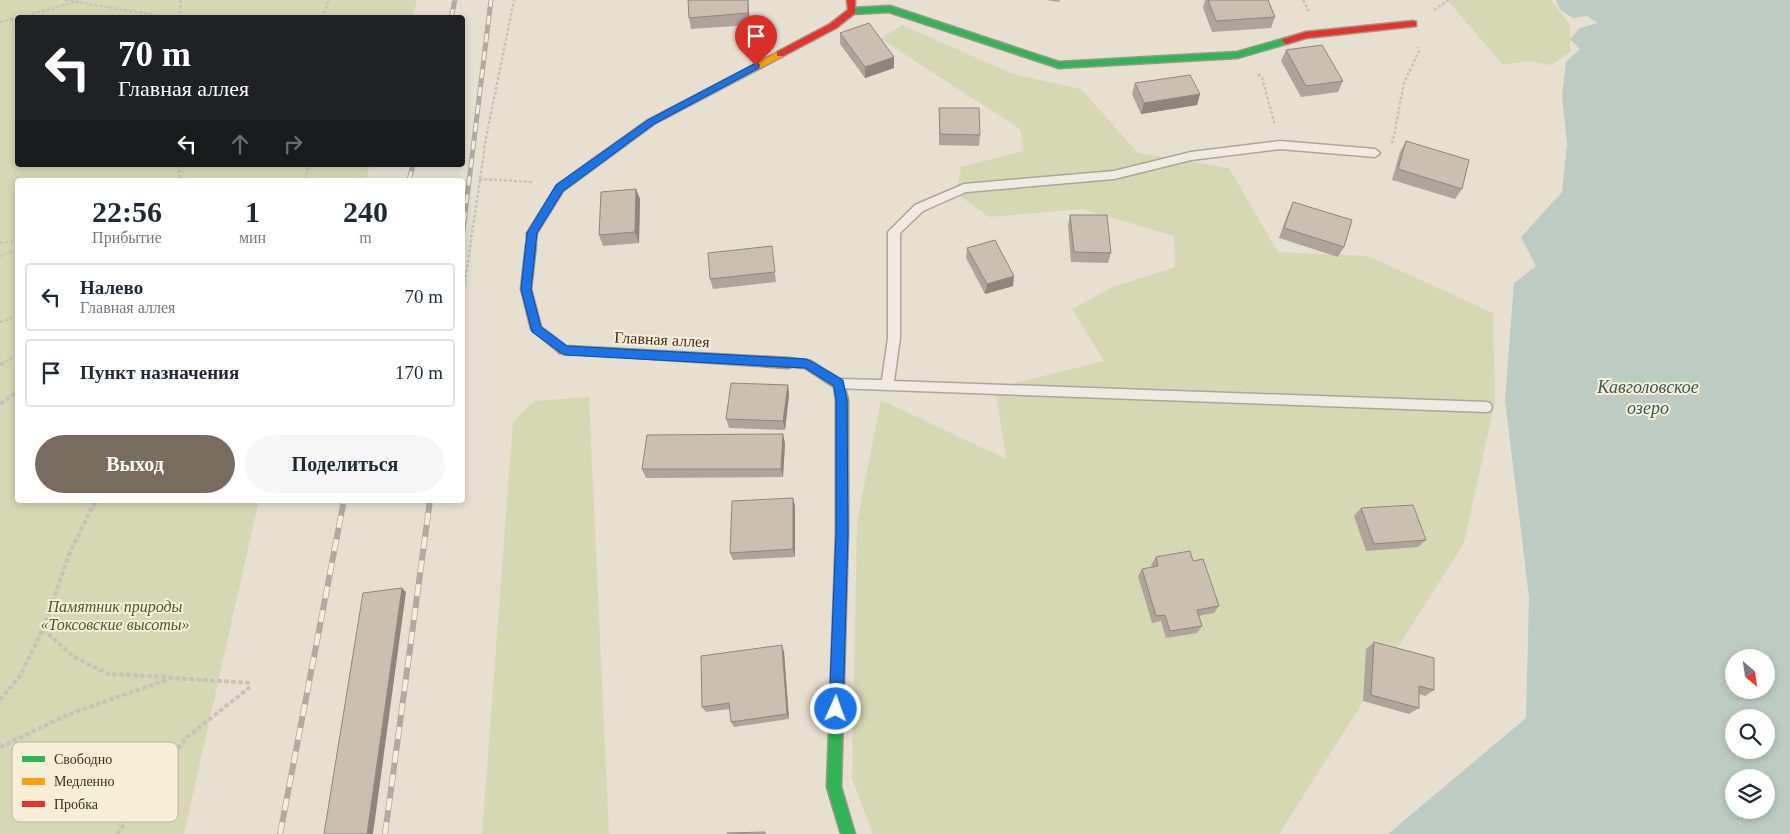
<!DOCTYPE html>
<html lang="ru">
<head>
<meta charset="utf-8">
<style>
  body { margin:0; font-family:"Times New Roman",serif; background:#f6f6f7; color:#1f2937; height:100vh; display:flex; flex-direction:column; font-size:19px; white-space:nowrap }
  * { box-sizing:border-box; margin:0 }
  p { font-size:16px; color:#747a83 }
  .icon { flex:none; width:28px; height:28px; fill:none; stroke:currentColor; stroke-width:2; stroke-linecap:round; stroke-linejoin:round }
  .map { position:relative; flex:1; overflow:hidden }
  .panel { position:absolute; left:15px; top:178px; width:450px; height:325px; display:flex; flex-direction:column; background:#fff; border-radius:5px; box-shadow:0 2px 8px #0003 }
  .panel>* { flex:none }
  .guide { position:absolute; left:15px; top:15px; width:450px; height:152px; border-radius:5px; box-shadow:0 2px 8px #0003; background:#202124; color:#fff; overflow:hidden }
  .needle { width:32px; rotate:151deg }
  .fabs { position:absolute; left:1725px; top:649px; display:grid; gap:10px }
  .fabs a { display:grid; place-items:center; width:50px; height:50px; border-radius:50%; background:#fff; box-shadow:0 2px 8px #0003; font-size:25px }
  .pin { position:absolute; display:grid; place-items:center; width:42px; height:42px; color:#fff; margin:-51px -21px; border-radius:50% 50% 50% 0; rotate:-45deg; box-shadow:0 0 5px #0007 }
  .pin .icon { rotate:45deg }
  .me { position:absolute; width:55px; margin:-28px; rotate:2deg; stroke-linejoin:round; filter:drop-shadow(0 0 4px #0008) }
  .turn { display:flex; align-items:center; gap:18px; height:105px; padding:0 20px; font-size:22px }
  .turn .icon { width:65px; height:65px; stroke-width:2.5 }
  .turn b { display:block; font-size:35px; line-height:42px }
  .lanes { display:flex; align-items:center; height:48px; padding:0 20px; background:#0003; justify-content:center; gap:25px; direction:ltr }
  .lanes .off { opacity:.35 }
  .eta { display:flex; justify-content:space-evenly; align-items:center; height:85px; text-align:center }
  .eta b { font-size:30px; font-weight:800; line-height:35px }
  .action { display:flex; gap:10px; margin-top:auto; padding:10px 20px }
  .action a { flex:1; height:58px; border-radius:30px; background:#786c5e; color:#fff; font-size:20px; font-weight:800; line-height:58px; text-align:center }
  .action a+a { background:#f6f6f7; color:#1f2937 }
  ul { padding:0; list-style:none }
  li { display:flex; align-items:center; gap:15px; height:68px; margin:0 10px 8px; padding:0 10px; border:2px solid #e0e1e3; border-radius:5px }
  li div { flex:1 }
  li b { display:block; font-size:19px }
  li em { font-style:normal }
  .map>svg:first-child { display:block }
  .green { fill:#d6d7b3 }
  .water { fill:#bcccc2; fill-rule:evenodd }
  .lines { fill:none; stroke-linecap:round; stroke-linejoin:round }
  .lane-casing { stroke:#ada599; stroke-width:3 }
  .fast-casing { stroke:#9c958a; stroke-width:3 }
  .slow-casing { stroke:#9c958a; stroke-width:3 }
  .jam-casing { stroke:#9c958a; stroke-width:3 }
  .path-far1 { stroke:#c8c2b9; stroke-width:2.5; stroke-dasharray:3 2; stroke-linecap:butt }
  .path { stroke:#c8c2b9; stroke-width:4; stroke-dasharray:4.5 2.5; stroke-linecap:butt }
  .lane { fill:#efebe3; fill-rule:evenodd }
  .fast { fill:#30b455; fill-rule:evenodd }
  .slow { fill:#ff9f0a; fill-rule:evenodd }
  .jam { fill:#e5322d; fill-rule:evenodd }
  .rail-far1-casing { stroke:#afaaa2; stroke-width:5 }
  .rail-casing { stroke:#afaaa2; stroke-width:6 }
  .rail-far1 { stroke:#f7eed8; stroke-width:3; stroke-dasharray:9; stroke-linecap:butt }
  .rail { stroke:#f7eed8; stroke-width:4.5; stroke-dasharray:12; stroke-linecap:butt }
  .wall { fill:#afa499 }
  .shaded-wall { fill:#8e867d }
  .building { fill:#cbbfb2; stroke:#8e867d }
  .route { fill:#1a73e8; stroke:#114b97 }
  .labels { text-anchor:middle; stroke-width:4; stroke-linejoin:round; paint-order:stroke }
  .street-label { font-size:16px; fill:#3d2e20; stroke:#f7eed8 }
  .park-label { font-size:16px; font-style:italic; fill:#4d5a26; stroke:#f7eed8 }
  .water-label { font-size:18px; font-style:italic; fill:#2f5d5a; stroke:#f7eed8 }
  .key { fill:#f7eed8; stroke:#bfb4a1; stroke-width:1 }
  .key-label { font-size:14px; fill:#3d2e20 }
</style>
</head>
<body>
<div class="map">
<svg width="1790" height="834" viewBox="0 0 1790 834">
  <rect width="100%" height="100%" fill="#e7e0d1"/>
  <path class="green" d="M0,0H417L412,18H18V165H370L366,180H18V500H259L184,834H0Z
    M1447,0H1551L1570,25V52L1551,65L1528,61L1503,65Z
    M902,25L1013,74L1081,89L1138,153L1229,168L1278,252L1368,256L1493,313L1495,401L1464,543L1279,834H873L852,779L857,522L881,400L1006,459L995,388L1104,361L1072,309L1113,287L1175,267L1174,236L1082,209L989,217L956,193L961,167L1024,151L1020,129L881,39Z
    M589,397L609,834H482L513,422L534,401Z"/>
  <path class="water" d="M1556,0H1790V834H1388L1526,718L1529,597L1505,400L1514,283L1536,266L1521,237L1562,192L1567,143L1562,96L1566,62L1580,49L1570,39L1580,28L1598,23L1587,16L1573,18L1560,10ZM1734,658H1766V690H1734ZM1734,718H1766V750H1734ZM1734,778H1766V810H1734Z"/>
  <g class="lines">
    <g class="lane-casing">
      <path id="lane" d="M1280,141L1375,149L1380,153L1375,157L1280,149L1191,160L1114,179L966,192L923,211L900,233V338L894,381L1486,402L1490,403L1492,407L1490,411L1486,412L835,388L833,384L835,380L839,379L882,380L888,338V232L915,205L964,184L1114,171L1191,152Z"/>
    </g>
    <g class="fast-casing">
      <path id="fast" d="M890,6L1059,62L1237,52L1286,38L1290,41L1289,43L1237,58L1059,68L889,12L852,14L848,11L852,8Z
        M789,358L811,361L843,381L848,400V533L841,787L855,834H841L827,787L836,533V400L834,387L805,368L785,366L784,363L785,360Z"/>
    </g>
    <g class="slow-casing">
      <path id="slow" d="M780,51L783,52V56L654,124L563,191L537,233L535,248H527V233L557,185L648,120Z"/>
    </g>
    <g class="jam-casing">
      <path id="jam" d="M847,0H855V13L836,28L783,56H777V52L830,24L848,10Z
        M1413,21L1416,22V26L1306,38L1286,44L1282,41L1283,39L1306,32Z
        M531,241L536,245L531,289L541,327L566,346L789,358L793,360L794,363L793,366L789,368L560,353L531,329L521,289L526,245Z"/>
    </g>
    <path class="path-far1" d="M65,0L172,18
      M1303,0L1309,11
      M1434,10L1448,0
      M18,18L75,2
      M179,18L181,0
      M322,18L329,0
      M0,22L18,18
      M1258,74L1262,78L1275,125
      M1391,143L1393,141L1404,83L1419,51L1418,47
      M179,165L180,180
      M479,179L532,182
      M305,180L309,165
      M0,243L18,241
      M0,256L18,249
      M462,302L486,138L514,0
      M0,322L18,316
      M1,364L18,355"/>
    <path class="path" d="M0,365L4,363
      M0,404L18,391
      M43,629L74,657L109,674L170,677
      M0,700L20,676L43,629L70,552L96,500
      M0,747L67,715L172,678L251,683
      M117,834L186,738L250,687"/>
    <use href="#lane" class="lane"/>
    <use href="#fast" class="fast"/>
    <use href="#slow" class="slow"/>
    <use href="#jam" class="jam"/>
    <g class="rail-far1-casing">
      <path id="rail-far1" d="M451,18L455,0
        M409,180L413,165
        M462,239L491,0"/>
    </g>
    <g class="rail-casing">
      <path id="rail" d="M280,834L344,500
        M385,834L430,500"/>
    </g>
    <use href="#rail-far1" class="rail-far1"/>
    <use href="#rail" class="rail"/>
  </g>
  <path class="wall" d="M688,0H748L750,25L691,29L689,18Z
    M1046,0H1060L1059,2Z
    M1205,0H1268L1275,17L1271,28L1212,32L1203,8Z
    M840,33L894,68L865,78L840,44Z
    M1286,50L1343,81L1338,92L1301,97L1281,61Z
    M1135,83L1200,94L1197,105L1141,114L1132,94Z
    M939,108L980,135L979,146L939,145Z
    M1406,141L1462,189L1455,199L1392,180L1400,152Z
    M636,189L640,199L639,243L603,246L599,235Z
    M1293,202L1344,247L1338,257L1279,238L1288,213Z
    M1070,215L1111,253L1108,263L1071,262L1068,225Z
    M967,248L1013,286L985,294L966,258Z
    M773,256L776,282L713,289L710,279Z
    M788,385L789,395L785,430L729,428L726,419Z
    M785,443L783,477L646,478L642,469Z
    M795,506V557L733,560L730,553Z
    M1361,508L1426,540L1418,547L1366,551L1354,516Z
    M1156,557L1193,561L1219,606L1214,613L1199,616L1202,626L1197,633L1166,638L1161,621L1152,623L1138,576L1142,569L1152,567L1151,565Z
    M1374,642L1434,690L1425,696L1419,694V708L1409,714L1363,701L1366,649Z
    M784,652L789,719L734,727L731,722L730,709L706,712L702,707Z"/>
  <path class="shaded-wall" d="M748,0L750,25L748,13Z
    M894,57V68L865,78V67Z
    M1200,94L1197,105L1141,114L1144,103Z
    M636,189L640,199L639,243L635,232Z
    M1014,276L1013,286L985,294L987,284Z
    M788,385L789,395L785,430L783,421Z
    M783,434L785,443L783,477L781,469Z
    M793,498L795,506V557L793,549Z
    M402,588L406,592L373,834H367Z
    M782,645L784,652L789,719L787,714Z"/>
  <path class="building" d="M688,0H748V13L689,18Z
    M1208,0H1268L1275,17L1216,21Z
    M869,23L894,57L865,67L840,33Z
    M1322,45L1343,81L1306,86L1286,50Z
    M1190,75L1200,94L1144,103L1135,83Z
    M939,108H979L980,135L940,134Z
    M1406,141L1469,160L1462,189L1398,169Z
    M636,189L635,232L599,235L601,192Z
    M1293,202L1352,220L1344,247L1284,228Z
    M1070,215H1107L1111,253L1074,252Z
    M995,240L1014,276L987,284L967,248Z
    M772,246L775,272L710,279L708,253Z
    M731,383L788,385L783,421L726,419Z
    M783,434L781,469H642L647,435Z
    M793,498V549L730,553L732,501Z
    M1413,505L1426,540L1374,544L1361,508Z
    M1190,551L1193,561L1203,559L1219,606L1197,610L1202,626L1170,631L1165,615L1156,616L1142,569L1158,566L1156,557Z
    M402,588L367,834H324L363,593Z
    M1374,642L1434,658V690L1419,686V708L1371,695Z
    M782,645L787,714L731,722L729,703L702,707L701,656Z
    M765,832V834H727V833Z"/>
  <path class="route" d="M756,63L759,64V68L654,124L563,191L537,233L531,289L541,327L567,346L807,359L843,380L847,400L848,533L843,709L841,714L836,716L831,714L829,709L836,533V400L834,386L805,368L564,355L532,332L521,289L527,233L556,185L648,120Z"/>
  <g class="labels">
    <g class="street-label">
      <text transform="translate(662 339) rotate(3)" y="6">Главная аллея</text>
    </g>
    <g class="park-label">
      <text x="115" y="612">Памятник природы<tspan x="115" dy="18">«Токсовские высоты»</tspan></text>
    </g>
    <g class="water-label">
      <text x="1648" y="393">Кавголовское<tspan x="1648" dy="21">озеро</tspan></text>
    </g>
  </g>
  <rect x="12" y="742" width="166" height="80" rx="8" class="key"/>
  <rect x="22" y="756" width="23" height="6" fill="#30b455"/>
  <rect x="22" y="778" width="23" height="7" fill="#ff9f0a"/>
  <rect x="22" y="801" width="23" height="6" fill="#e5322d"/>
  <g class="key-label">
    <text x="54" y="764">Свободно</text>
    <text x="54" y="786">Медленно</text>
    <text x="54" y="809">Пробка</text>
  </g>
</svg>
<div class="fabs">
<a><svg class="needle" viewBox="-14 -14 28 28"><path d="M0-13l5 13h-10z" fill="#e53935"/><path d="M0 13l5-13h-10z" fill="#747a83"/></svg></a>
<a><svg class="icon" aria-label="search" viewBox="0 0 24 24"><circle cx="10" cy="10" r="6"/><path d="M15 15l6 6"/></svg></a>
<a><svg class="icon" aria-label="layers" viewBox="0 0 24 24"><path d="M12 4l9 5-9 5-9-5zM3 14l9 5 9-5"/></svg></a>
</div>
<div class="pin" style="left:756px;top:66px;background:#d93025"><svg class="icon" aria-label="arrive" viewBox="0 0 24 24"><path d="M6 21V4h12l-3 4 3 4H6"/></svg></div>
<svg class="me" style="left:836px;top:709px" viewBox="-20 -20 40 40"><circle r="17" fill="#1a73e8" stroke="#fff" stroke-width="3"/><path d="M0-11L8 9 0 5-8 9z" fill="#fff"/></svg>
<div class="guide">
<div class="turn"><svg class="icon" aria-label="left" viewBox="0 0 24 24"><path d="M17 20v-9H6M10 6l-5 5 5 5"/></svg><div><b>70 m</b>Главная аллея</div></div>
<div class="lanes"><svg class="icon" aria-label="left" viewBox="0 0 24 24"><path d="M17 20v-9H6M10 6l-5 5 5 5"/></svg><svg class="icon off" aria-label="ahead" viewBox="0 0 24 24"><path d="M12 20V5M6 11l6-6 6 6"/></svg><svg class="icon off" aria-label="right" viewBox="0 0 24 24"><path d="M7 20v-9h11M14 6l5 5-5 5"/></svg></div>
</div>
<section class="panel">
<div class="eta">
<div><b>22:56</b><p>Прибытие</p></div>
<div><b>1</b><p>мин</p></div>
<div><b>240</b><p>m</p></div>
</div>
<ul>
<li><svg class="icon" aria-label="left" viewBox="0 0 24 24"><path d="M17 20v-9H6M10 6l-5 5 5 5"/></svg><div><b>Налево</b><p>Главная аллея</p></div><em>70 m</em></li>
<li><svg class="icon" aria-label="arrive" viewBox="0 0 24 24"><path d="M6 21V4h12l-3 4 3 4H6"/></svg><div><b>Пункт назначения</b></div><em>170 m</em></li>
</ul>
<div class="action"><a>Выход</a><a>Поделиться</a></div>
</section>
</div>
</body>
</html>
